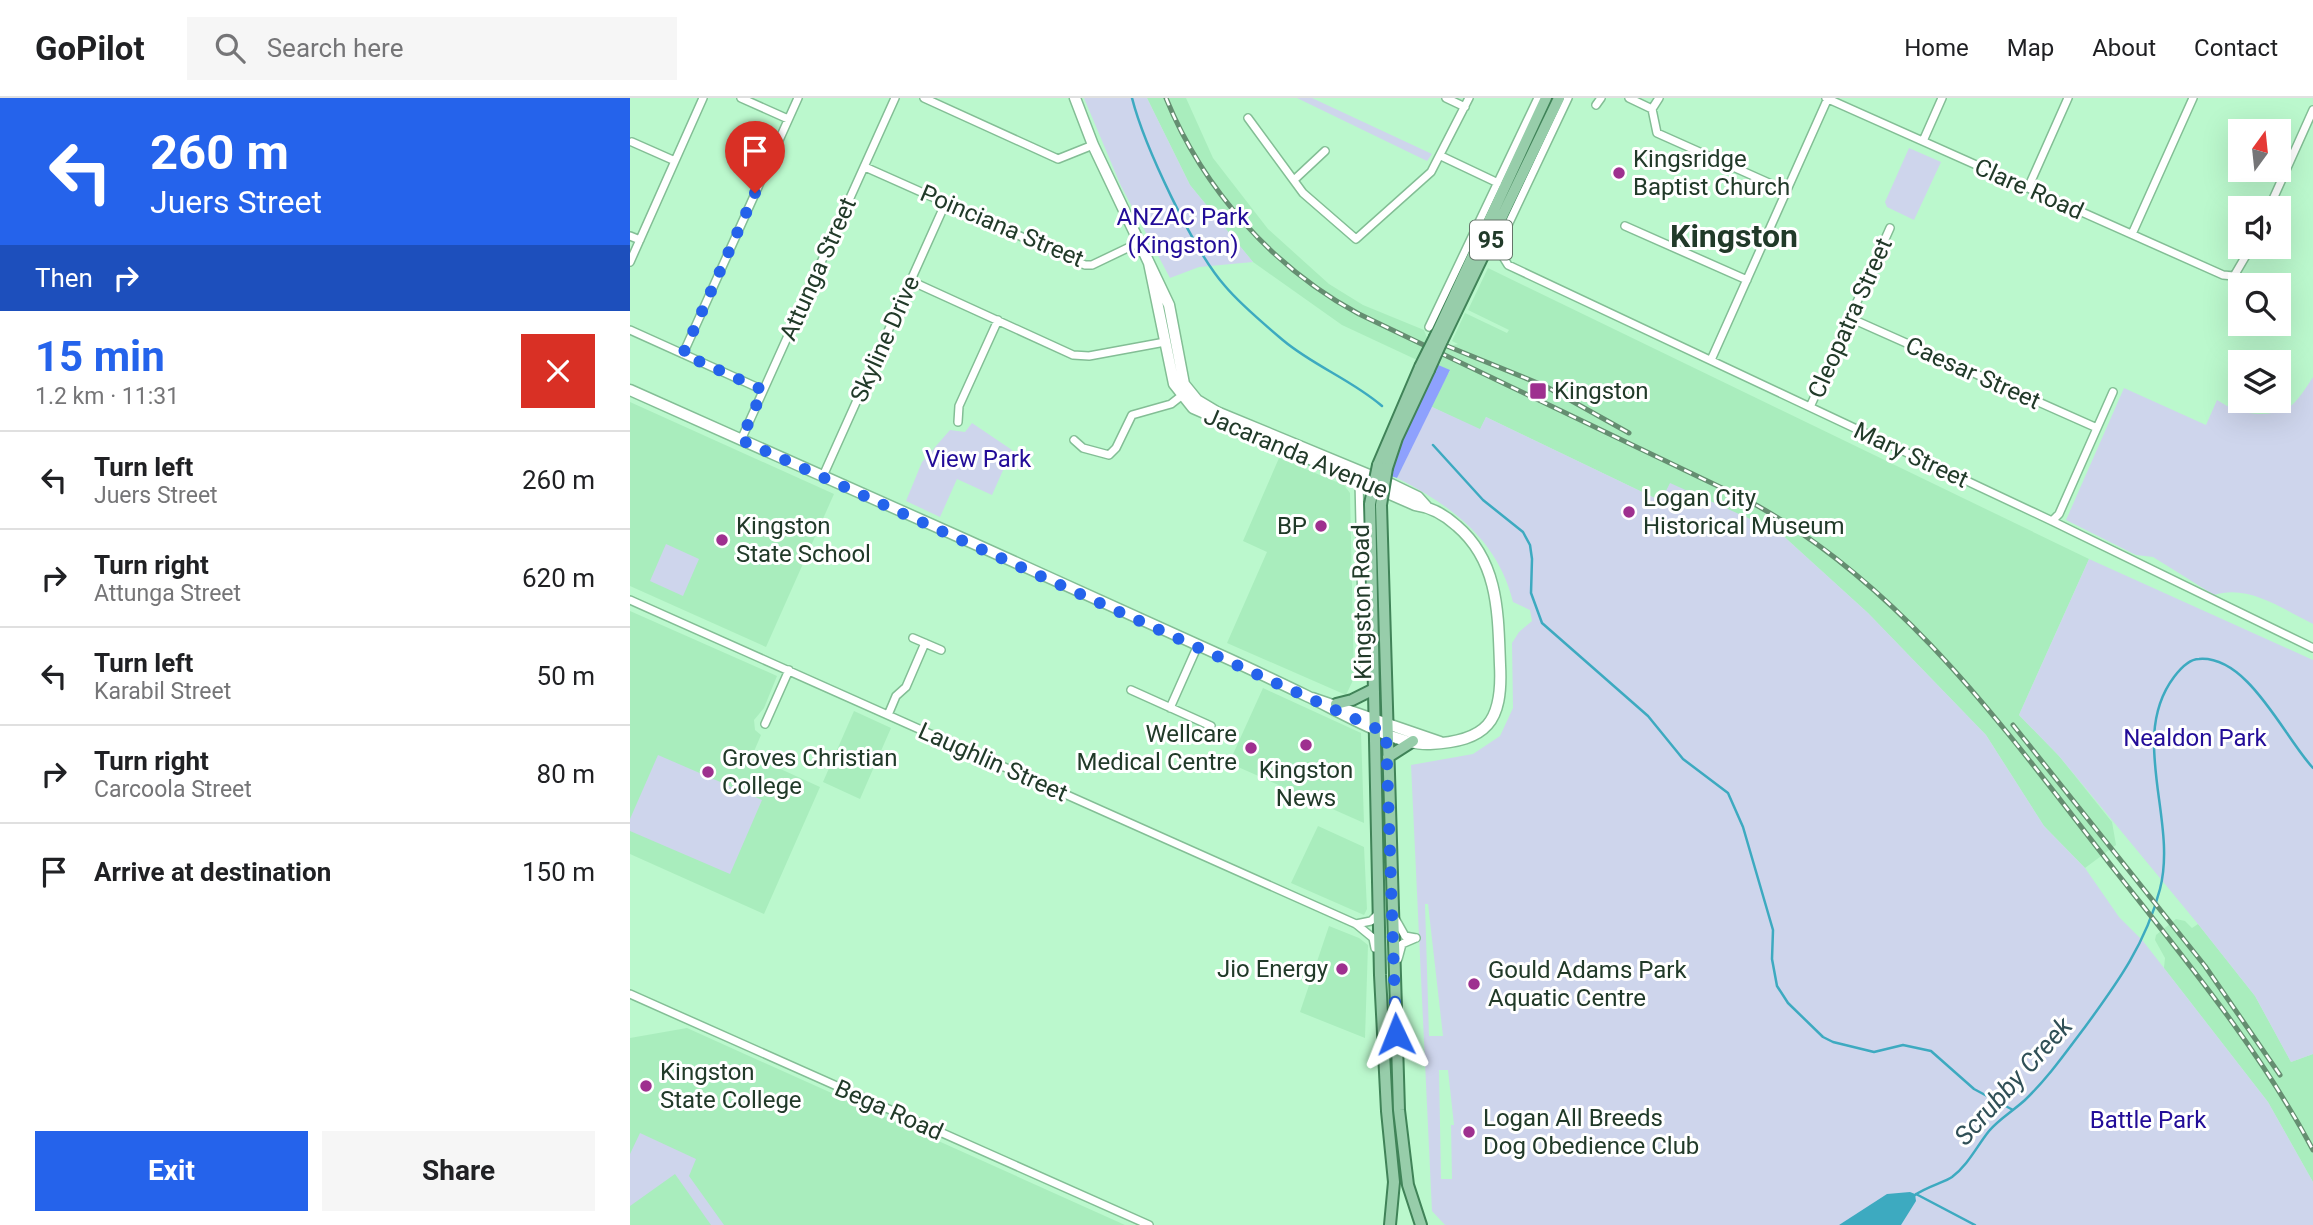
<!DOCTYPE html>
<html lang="en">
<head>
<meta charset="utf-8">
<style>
  body { margin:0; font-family:Roboto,sans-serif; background:#f6f6f6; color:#202124; height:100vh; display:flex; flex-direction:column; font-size:26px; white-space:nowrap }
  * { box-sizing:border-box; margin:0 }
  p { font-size:23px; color:#757577 }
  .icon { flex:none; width:38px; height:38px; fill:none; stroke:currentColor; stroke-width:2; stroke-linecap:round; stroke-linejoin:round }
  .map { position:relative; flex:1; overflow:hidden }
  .panel { display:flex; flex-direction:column; background:#fff; width:630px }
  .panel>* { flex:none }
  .top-card { background:#2563eb; color:#fff; overflow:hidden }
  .needle { width:46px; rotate:15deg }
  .tools { position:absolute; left:1598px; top:21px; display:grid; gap:14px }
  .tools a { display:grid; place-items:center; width:63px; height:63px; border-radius:0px; background:#fff; box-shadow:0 7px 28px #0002; font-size:35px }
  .pin { position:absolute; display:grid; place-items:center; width:60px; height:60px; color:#fff; margin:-72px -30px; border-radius:50% 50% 50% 0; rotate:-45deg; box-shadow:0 0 7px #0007 }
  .pin .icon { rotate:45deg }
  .me { position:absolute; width:77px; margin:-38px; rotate:358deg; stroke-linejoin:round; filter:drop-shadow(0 0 5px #0008) }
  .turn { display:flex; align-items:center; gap:24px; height:147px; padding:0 35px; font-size:32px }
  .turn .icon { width:91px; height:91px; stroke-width:2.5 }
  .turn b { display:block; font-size:49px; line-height:60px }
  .then { display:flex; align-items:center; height:66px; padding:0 35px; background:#0003; gap:14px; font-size:26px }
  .round { display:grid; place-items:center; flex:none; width:74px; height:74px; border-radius:0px; background:#f6f6f6 }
  .head { display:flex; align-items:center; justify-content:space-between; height:119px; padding:0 35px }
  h1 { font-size:42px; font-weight:700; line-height:52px; color:#2563eb }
  .action { display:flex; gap:14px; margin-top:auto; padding:14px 35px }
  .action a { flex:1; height:80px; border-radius:0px; background:#2563eb; color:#fff; font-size:28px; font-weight:700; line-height:80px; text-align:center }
  .action a+a { background:#f6f6f6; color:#202124 }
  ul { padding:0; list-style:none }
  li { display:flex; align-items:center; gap:21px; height:98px; padding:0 35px; border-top:2px solid #e0e0e0 }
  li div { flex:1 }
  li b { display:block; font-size:26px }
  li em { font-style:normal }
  header { display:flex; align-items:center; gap:42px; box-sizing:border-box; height:98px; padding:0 35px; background:#fff; border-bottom:2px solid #e0e0e0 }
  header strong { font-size:33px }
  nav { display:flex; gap:38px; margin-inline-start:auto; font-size:24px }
  .search { width:490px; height:63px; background:#f6f6f6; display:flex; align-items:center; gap:18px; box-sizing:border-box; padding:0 24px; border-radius:0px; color:#757577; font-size:26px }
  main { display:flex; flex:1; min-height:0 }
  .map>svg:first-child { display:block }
  .built { fill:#a9edbd }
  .green { fill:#ced5ec; fill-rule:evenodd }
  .forest { fill:#8ea1fd }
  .water { fill:#3daac0 }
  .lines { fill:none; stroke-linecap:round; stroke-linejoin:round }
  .stream { stroke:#3daac0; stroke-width:2.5 }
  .street-casing { stroke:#83be95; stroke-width:10 }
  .secondary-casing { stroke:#83be95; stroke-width:13 }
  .primary-casing { stroke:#408358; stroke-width:14 }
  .street { stroke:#fff; stroke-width:7 }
  .secondary { stroke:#fff; stroke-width:10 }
  .primary { stroke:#97cdaa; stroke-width:10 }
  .rail-casing { stroke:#658e71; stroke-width:5 }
  .rail { stroke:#fff; stroke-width:2.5; stroke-dasharray:8; stroke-linecap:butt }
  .primary-bridge-casing { stroke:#408358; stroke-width:14; stroke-linecap:butt }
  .primary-bridge { stroke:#97cdaa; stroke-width:10 }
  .route { stroke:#2563eb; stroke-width:12; stroke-dasharray:0 21.6 }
  .poi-dot { fill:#9e308f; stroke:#fff; stroke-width:2.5 }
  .labels { text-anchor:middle; stroke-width:6; stroke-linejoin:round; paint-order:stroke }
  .shield { fill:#fff; stroke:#647569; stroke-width:2 }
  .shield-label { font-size:23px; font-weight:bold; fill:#213a29 }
  .poi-label { font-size:24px; fill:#213a29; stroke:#fff; text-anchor:start }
  .street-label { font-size:24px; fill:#213a29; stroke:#fff }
  .park-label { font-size:24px; fill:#220c98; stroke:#fff }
  .water-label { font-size:26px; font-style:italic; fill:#305057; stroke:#fff }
  .district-label { font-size:32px; font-weight:bold; fill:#213a29; stroke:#fff }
</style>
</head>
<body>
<header>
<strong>GoPilot</strong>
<div class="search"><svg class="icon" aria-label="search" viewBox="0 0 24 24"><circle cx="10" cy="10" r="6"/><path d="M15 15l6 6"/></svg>Search here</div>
<nav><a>Home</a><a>Map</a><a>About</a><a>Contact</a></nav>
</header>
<main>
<section class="panel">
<div class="top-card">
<div class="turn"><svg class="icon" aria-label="left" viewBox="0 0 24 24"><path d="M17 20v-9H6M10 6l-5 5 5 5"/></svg><div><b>260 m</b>Juers Street</div></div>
<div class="then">Then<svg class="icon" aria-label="right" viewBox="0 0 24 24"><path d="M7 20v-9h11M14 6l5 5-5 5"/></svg></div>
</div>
<div class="head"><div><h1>15 min</h1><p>1.2 km · 11:31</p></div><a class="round" style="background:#d93025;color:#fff"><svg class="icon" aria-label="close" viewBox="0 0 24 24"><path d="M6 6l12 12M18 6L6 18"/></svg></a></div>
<ul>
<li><svg class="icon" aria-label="left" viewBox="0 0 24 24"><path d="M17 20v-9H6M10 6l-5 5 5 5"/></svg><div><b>Turn left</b><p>Juers Street</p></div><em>260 m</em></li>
<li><svg class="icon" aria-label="right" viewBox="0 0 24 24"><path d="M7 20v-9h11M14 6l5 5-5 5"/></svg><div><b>Turn right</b><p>Attunga Street</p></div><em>620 m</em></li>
<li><svg class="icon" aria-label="left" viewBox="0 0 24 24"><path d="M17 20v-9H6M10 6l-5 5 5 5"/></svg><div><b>Turn left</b><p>Karabil Street</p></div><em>50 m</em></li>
<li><svg class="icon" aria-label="right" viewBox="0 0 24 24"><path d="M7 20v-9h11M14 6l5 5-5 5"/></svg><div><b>Turn right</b><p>Carcoola Street</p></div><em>80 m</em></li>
<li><svg class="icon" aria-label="arrive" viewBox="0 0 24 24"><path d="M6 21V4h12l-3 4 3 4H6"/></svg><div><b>Arrive at destination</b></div><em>150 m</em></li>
</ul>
<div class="action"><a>Exit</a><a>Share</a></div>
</section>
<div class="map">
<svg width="1683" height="1127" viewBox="0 0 1683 1127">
  <rect width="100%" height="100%" fill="#bbf8cd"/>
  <path class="built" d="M517,0H556L583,60L638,131L699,186L733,207L794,232L797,240L787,262L712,227L623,164L560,87Z
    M858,170L1459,461L1389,617L1429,658L1482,724L1486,747L1455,770L1414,728L1356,637L1238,515L1149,434L1040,386L1031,403L856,319L850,332L800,308L820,273L806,266L815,249L828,246L822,243L835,215L877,235L879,232L838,212Z
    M0,304L204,396L136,549L0,488Z
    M649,360L714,387L720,395L724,580L716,597L597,545L637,454L613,443Z
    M0,513L147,578L134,610L124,622L125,632L131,637L122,658L190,689L134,816L0,756Z
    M633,590L731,635L734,725L599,665Z
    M224,613L261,630L230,701L193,684Z
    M688,728L734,749L737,811L734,817L661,785Z
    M1546,821L1555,823L1562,830L1568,826L1625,898L1661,964L1683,956V1084L1638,1004L1534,870L1535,860L1525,842L1526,837Z
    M699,828L729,840L738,847L735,940L670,914Z
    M57,930L495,1127H0V940Z"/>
  <path class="green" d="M454,0H517L560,87L623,164L569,169L540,180L491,88Z
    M667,0H682L802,56L797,63Z
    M1279,50L1311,64L1284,122L1257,109L1255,104Z
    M1683,279V526C1652,511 1619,486 1584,497L1523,459L1506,457L1436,422L1494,290L1576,327L1587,302C1608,316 1634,321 1658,310C1667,305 1677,288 1683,279Z
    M800,308L850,331L856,319L1031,403L1040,385L1149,434L1238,515L1356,637L1414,728L1455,770L1489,819L1513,843L1638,1004L1683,1084V1127H815L802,1113L781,667L843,656L870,638L883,610L882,545L889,534L902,523L900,512L883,504C868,442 821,407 767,380ZM795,806H798L813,938H799ZM809,972H818L824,1027H821L822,1081H811Z
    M342,325L382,352L362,397L327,381L310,419L276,403L292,364L320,332L335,334Z
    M36,446L69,461L53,498L20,483Z
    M1459,461L1683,562V956L1661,964L1625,898L1568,826L1429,658L1389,617Z
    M28,657L132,702L100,776L0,733V721Z
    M10,1035L66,1061L59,1078L94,1127H81L45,1076L0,1108V1056Z"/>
  <path class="forest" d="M806,266L820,272L767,380L761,378L771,344Z"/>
  <path class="water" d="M1280,1094L1285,1096L1286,1103L1271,1127H1209L1257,1096Z"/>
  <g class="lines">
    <path class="stream" d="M502,0C514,47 563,152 595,188C611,207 634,226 654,243C684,268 722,282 752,308
      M803,347L853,402L893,434L900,447L902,461L901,495L912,525L1018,618L1053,661L1098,695L1113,729L1143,832L1142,861L1147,888L1158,905L1193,939L1203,944L1244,954L1273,947L1301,953L1344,991L1383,1012
      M1286,1096L1345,1127
      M1285,1097C1296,1089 1315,1084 1322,1079C1338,1067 1347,1048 1359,1033C1369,1021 1383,1013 1395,1002C1418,980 1436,954 1455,929C1488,884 1516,845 1530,791C1548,722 1498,640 1544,579C1550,571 1559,561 1569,561C1618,557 1654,639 1683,670"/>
    <g class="street-casing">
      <path id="street" d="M111,0L158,21
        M294,0L428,61L463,47
        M816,0L835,9
        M938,0L869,146L870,154L878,167L1422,423L1683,550
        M999,0L1022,11
        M1029,0L1022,11L1027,35L1157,93
        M1196,0L1593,177L1604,178L1621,149
        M966,7L971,0
        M618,20L673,95L726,141L801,74L839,0
        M1293,43L1312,0
        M2,44L45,63
        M811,58L868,85
        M235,69L455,167H462L508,145
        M664,82L695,53
        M1398,90L1438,0
        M1639,110L1683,12
        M995,128L1117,182
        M1502,136L1563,0
        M0,138L10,142
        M0,164L73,0
        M281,183L443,257L459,258L535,244
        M1220,220L1467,330
        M799,229L908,0
        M0,232L133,292
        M53,256L168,0
        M1081,262L1198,0
        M1180,309L1260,130
        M328,324L329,308L368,222
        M111,342L265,0
        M444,342L453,350L479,357L486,350L502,317L541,306L555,295
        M193,378L316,104
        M729,383L733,555L734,568L742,578
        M1422,423L1429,416L1483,294
        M0,502L726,826L743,840L745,850
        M283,540L311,552
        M501,592L581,628
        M540,610L568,547
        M258,617L266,598L276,589L295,545
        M135,626L159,572
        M766,822L775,838L786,840
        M726,826L741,823L749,815
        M768,861L772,846L786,840
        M0,896L519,1127"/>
    </g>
    <g class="secondary-casing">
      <path id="secondary" d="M445,0L463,47L539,207L554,286L567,302L587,314L761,386L788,399L796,408
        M0,292C197,380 394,467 590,557C619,570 648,584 677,598C707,612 766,648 800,646C857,643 873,624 870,567C868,516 869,464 827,428C815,417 801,409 785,407L563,310L544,286L519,165
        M682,600L810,644"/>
    </g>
    <g class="primary-casing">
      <path id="primary" d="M805,239L916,0
        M812,243L929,0
        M748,367L790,269
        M757,370L767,340L799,272
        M740,406L750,877L757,1013L764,1084L760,1127
        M751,407L769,1012L778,1087L791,1127
        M706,606L722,602L742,592
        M758,659L783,643"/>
    </g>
    <use href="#street" class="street"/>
    <use href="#secondary" class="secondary"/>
    <use href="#primary" class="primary"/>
    <g class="rail-casing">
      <path id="rail" d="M536,0C573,91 643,170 729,216L1117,402C1275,487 1379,637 1487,775C1557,864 1630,952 1683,1052
        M817,248L915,288L999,335
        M1383,627L1575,868L1650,977"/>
    </g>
    <use href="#rail" class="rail"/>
    <g class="primary-bridge-casing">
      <path id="primary-bridge" d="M790,269L805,239
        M799,272L812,243
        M740,406L748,367
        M751,407L757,370"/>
    </g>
    <use href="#primary-bridge" class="primary-bridge"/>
  </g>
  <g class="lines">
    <path class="route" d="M125,95L53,256L133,292L111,342L756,635L766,936"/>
  </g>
  <g class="poi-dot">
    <circle cx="989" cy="75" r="7"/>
    <rect x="899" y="284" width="18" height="18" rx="3.5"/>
    <circle cx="999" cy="414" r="7"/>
    <circle cx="691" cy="428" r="7"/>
    <circle cx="92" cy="442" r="7"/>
    <circle cx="676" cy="647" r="7"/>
    <circle cx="621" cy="650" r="7"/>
    <circle cx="78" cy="674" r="7"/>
    <circle cx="712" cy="871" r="7"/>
    <circle cx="844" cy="886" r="7"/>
    <circle cx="16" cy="988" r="7"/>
    <circle cx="839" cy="1034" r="7"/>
  </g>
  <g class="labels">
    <rect class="shield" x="840" y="122.5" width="42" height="39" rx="5"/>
    <g class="shield-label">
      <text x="861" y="150">95</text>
    </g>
    <g class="poi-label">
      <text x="1003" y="69">Kingsridge<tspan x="1003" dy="28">Baptist Church</tspan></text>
      <text x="924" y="301">Kingston</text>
      <text x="1013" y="408">Logan City<tspan x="1013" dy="28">Historical Museum</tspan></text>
      <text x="106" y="436">Kingston<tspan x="106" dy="28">State School</tspan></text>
      <text x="677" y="436" text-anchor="end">BP</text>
      <text x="607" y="644" text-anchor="end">Wellcare<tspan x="607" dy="28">Medical Centre</tspan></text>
      <text x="92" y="668">Groves Christian<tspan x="92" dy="28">College</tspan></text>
      <text x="676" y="680" text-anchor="middle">Kingston<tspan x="676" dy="28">News</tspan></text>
      <text x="698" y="879" text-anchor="end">Jio Energy</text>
      <text x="858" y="880">Gould Adams Park<tspan x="858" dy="28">Aquatic Centre</tspan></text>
      <text x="30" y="982">Kingston<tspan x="30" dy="28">State College</tspan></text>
      <text x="853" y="1028">Logan All Breeds<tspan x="853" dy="28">Dog Obedience Club</tspan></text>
    </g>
    <g class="street-label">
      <text transform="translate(1399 91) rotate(24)" y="8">Clare Road</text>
      <text transform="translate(372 128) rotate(23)" y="8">Poinciana Street</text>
      <text transform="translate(188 171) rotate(-66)" y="8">Attunga Street</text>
      <text transform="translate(1220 220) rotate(-66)" y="8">Cleopatra Street</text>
      <text transform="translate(255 241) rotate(-66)" y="8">Skyline Drive</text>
      <text transform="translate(1343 275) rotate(24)" y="8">Caesar Street</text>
      <text transform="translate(666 355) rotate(23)" y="8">Jacaranda Avenue</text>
      <text transform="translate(1281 357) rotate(25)" y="8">Mary Street</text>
      <text transform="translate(732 504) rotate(-91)" y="8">Kingston Road</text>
      <text transform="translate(363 664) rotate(24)" y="8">Laughlin Street</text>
      <text transform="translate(259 1012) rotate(24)" y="8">Bega Road</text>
    </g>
    <g class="park-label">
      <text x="553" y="127">ANZAC Park<tspan x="553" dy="28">(Kingston)</tspan></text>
      <text x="348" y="369">View Park</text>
      <text x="1565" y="648">Nealdon Park</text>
      <text x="1518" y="1030">Battle Park</text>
    </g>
    <g class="water-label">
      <text transform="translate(1383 983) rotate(-48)" y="9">Scrubby Creek</text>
    </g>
    <g class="district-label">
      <text x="1104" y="149">Kingston</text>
    </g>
  </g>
</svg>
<div class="tools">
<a><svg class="needle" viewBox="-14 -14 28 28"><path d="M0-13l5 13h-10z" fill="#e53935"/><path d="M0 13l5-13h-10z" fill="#757577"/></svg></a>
<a><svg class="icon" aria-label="sound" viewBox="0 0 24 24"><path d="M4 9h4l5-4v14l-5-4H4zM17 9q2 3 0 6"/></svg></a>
<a><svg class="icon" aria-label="search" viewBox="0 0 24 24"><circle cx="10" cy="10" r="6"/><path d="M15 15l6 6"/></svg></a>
<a><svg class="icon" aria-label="layers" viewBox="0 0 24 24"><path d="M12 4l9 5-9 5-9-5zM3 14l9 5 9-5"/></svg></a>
</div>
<div class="pin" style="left:125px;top:95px;background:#d93025"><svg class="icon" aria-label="arrive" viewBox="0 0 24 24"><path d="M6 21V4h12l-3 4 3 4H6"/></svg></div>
<svg class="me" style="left:766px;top:936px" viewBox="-20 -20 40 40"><path d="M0-17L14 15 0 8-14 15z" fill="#2563eb" stroke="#fff" stroke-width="4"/></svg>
</div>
</main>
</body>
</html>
